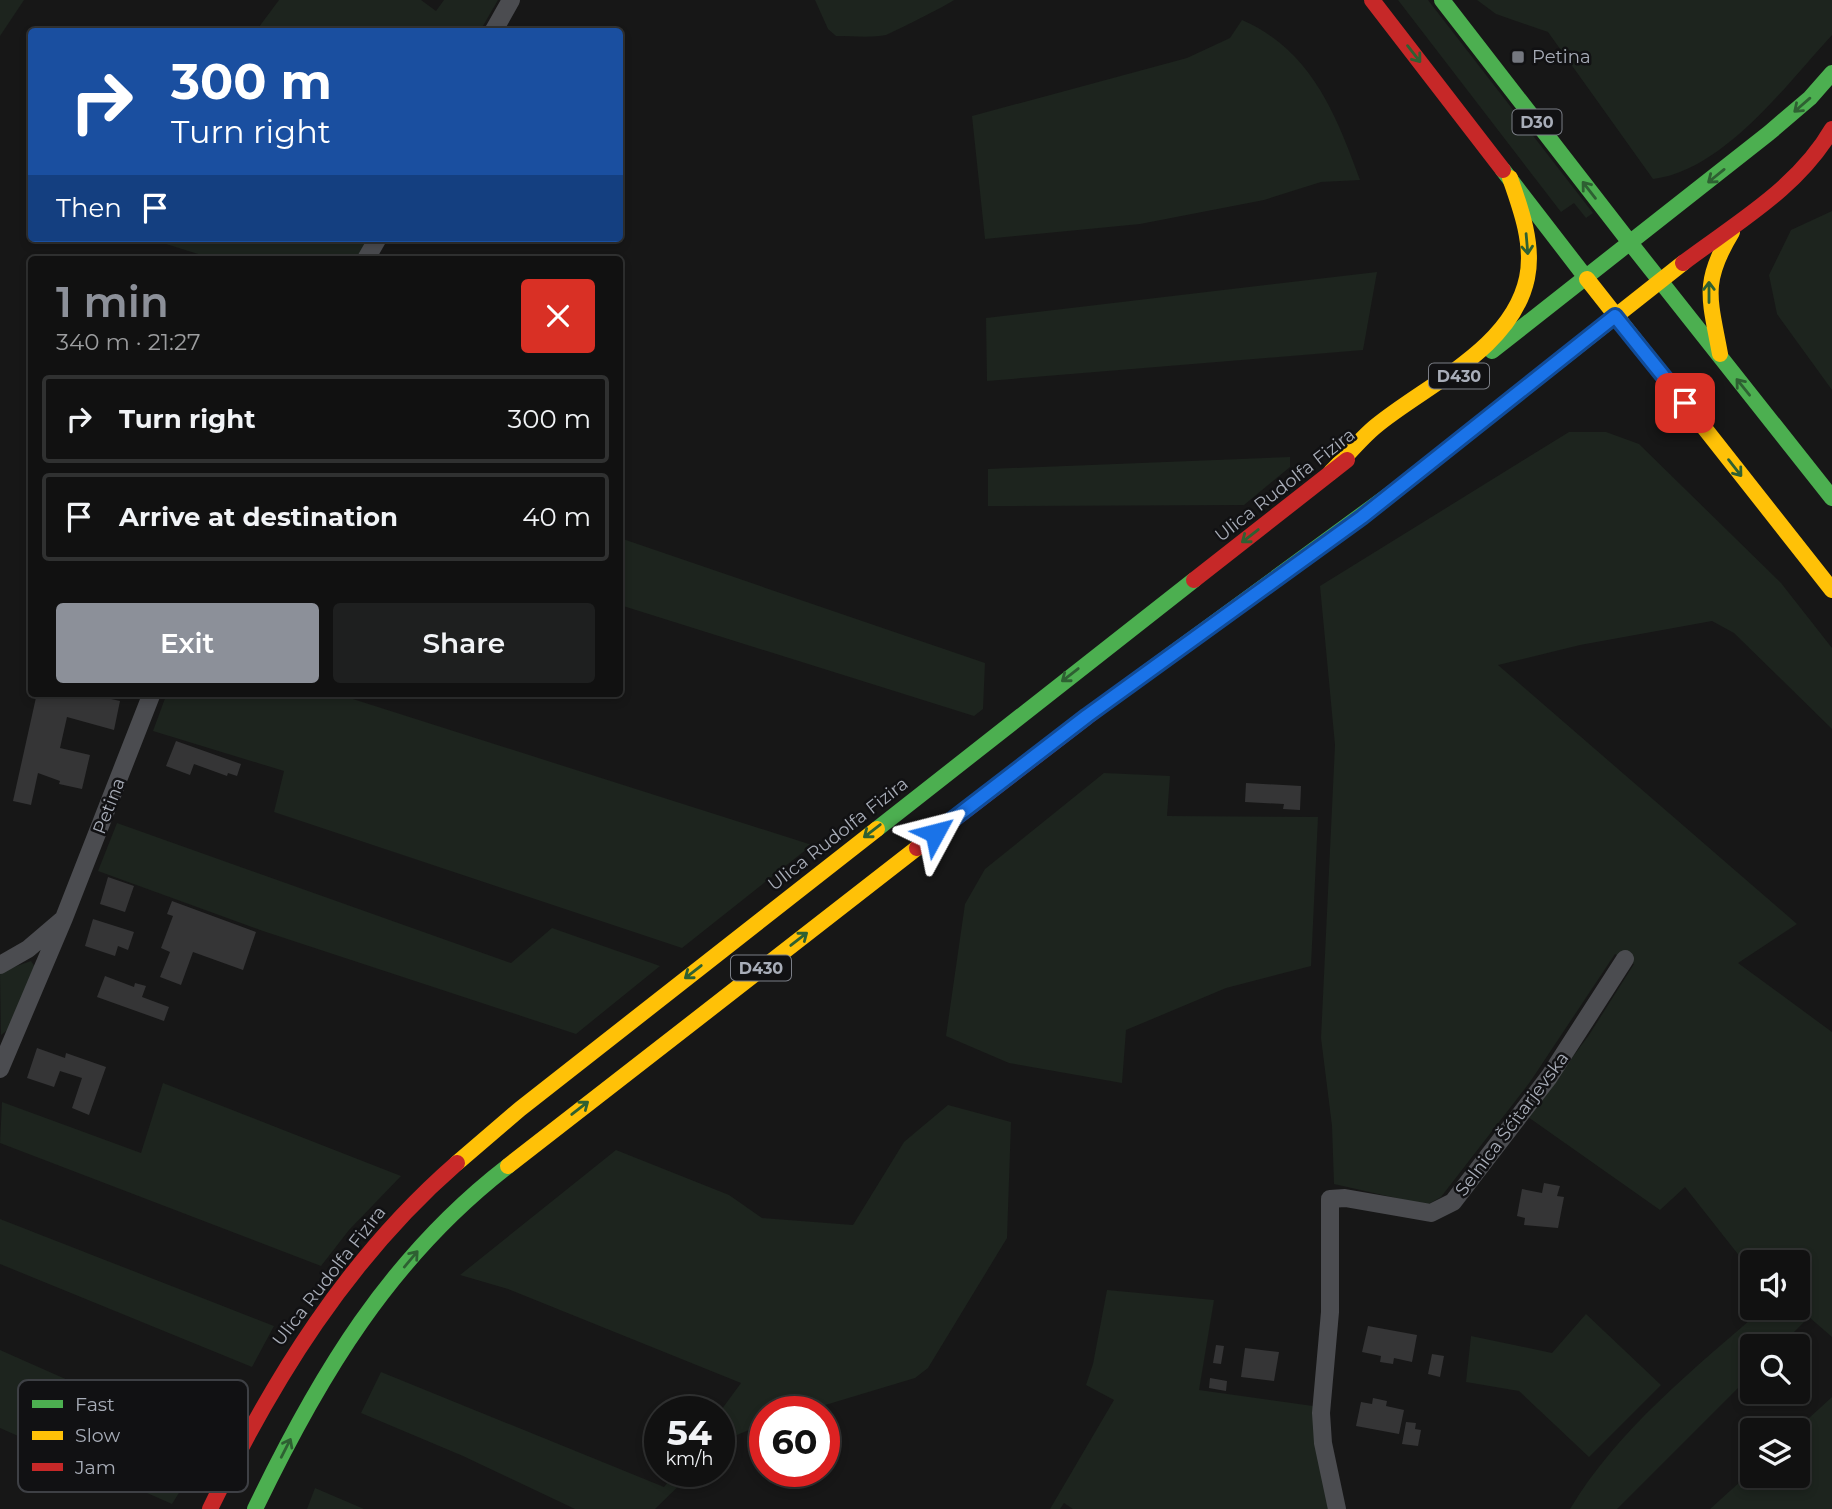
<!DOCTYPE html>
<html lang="en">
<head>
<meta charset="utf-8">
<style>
  body { margin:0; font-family:Montserrat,sans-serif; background:#1e1f1f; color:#f1f3f6; height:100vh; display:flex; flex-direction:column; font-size:26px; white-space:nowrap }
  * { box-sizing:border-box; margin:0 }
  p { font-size:23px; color:#9c9d9f }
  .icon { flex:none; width:38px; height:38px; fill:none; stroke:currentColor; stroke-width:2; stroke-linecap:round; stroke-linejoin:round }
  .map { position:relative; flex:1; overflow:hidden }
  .sheet { position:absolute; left:28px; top:256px; width:595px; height:441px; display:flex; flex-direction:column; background:#111; border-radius:7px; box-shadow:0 4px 10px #0003,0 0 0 2px #303131 }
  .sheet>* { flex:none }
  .guide { position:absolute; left:28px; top:28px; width:595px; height:214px; border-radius:7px; box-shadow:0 4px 10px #0003,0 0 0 2px #303131; background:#1a4fa0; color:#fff; overflow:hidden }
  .buttons { position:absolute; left:1740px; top:1250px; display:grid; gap:14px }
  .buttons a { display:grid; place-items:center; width:70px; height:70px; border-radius:7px; background:#111; box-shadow:0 4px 10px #0003,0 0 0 2px #303131; font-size:35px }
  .speed { position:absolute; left:644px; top:1396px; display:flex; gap:14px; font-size:35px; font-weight:700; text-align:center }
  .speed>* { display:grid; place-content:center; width:91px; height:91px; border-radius:50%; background:#111; box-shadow:0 4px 10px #0003,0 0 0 2px #303131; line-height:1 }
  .speed small { font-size:18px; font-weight:400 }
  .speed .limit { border:10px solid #d22; background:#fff; color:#111 }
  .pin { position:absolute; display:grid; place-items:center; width:60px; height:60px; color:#fff; margin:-30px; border-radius:14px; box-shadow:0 4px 10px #0006 }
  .me { position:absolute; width:77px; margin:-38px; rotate:52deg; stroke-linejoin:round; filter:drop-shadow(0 0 5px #0008) }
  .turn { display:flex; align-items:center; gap:24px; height:147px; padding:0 28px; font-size:32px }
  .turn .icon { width:91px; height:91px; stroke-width:2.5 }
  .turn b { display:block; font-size:49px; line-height:60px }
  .then { display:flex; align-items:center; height:66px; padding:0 28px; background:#0003; gap:14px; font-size:26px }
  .round { display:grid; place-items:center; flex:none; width:74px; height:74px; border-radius:7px; background:#1e1f1f }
  .head { display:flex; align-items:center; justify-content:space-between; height:119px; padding:0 28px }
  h1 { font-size:42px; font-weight:600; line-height:52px; color:#8c9099 }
  .action { display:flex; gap:14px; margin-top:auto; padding:14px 28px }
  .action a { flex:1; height:80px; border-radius:7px; background:#8c9099; color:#fff; font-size:28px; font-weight:600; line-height:80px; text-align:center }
  .action a+a { background:#1e1f1f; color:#f1f3f6 }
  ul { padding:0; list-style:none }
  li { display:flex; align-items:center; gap:21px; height:88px; margin:0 14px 10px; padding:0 14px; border:4px solid #303131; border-radius:7px }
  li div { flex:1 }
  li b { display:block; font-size:26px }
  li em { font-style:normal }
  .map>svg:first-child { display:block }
  .green { fill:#1d241e }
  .building { fill:#353536 }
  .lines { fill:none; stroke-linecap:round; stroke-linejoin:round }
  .street { stroke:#4b4c50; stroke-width:18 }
  .fast { stroke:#4caf50; stroke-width:16 }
  .slow { stroke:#ffc107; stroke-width:16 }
  .jam { stroke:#c62828; stroke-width:16 }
  .oneway { stroke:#2e6032 }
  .route-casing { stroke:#114b97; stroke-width:18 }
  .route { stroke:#1a73e8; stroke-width:12 }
  .poi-dot { fill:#757880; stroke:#111113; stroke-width:2.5 }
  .labels { text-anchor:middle; stroke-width:5; stroke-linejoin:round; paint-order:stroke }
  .shield { fill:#111113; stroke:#7b7e86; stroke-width:2 }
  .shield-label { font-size:16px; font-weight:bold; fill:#a8adb8 }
  .poi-label { font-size:18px; fill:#a8adb8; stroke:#111113; text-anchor:start }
  .street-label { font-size:18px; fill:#a8adb8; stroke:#111113 }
  .key { fill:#111113; stroke:#3e4045; stroke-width:2 }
  .key-label { font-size:19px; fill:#a8adb8 }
</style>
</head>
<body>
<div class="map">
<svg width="1832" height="1509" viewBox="0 0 1832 1509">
  <rect width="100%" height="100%" fill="#171717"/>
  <path class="green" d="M0,0H24L0,36Z
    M279,0H421L436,11L444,0H498L480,31H256Z
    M815,0H954C949,4 892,33 886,35C872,38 852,36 836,36L828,29Z
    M1398,0H1428L1593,213L1586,218L1574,203L1561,212Z
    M1477,0H1832V35C1787,84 1723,171 1653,179L1548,32L1496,14Z
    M1242,20C1311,50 1336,114 1360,180L1321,182L1264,200L1140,224L985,239L972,116L1187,58L1230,38Z
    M1832,211V390L1777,314L1769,275L1791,230Z
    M147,238H368L357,259H214Z
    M1377,272L1363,350L987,381L986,318Z
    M1569,432H1606L1639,444L1781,583L1832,648V729L1734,633L1712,621L1580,645L1498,665L1797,924L1738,963L1832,1032V1337L1809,1317L1780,1346H1752V1374L1617,1509H1570C1618,1429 1695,1368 1765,1307H1797V1262H1752V1272L1685,1187L1660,1210L1528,1117L1589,1035L1634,964L1615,954L1530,1082L1441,1197L1427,1205L1334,1184L1332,1126L1321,1038L1335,745L1320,586Z
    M1290,457V467L1244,505L988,506V469Z
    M620,538L985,663L983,709L974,716L620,605Z
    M167,693H334L812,845L682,948L274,812L284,771L153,731Z
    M1104,773L1170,776L1167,816L1318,817L1311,966L1226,988L1126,1030L1122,1083L1009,1063L946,1036L965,904L985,869Z
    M117,823L511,963L552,928L660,966L576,1034L263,931L98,871Z
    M31,961L35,967L9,1029L1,1035L0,972Z
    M163,1083L401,1176L349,1230L321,1266L0,1143L2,1102L141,1153Z
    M948,1105L1011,1122L1007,1238L928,1368L915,1378L802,1412H765V1423L730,1438L719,1447V1413L741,1383L508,1289L460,1275L616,1150L729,1195L762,1218L853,1225L904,1142Z
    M0,1219L274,1326L252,1367L0,1264Z
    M1107,1290L1214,1300L1199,1390L1313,1406L1329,1509H1073L1064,1503L1060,1509H1050L1114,1400L1086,1385L1093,1364Z
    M1586,1314L1661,1385L1589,1457L1519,1391L1466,1382L1471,1336L1552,1353Z
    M0,1350L210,1443L172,1504L0,1428Z
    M381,1372L664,1487L676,1472H693L655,1509H575L463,1456L361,1413Z
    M1832,1397V1509H1710L1752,1471V1475H1797L1796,1430Z
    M315,1488L364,1509H307Z"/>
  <path class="building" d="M37,693H85L120,701L114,730L67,717L60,748L90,755L82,789L59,784L60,781L38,773L31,805L13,801Z
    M176,741L241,764L237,776L228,773L227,776L194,764L190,775L166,766Z
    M1246,783L1301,786L1300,810L1283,809L1284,804L1245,802Z
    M108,877L134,886L125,912L100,904Z
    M172,901L256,932L243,970L193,952L181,985L160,977L170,952L161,948L173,916L167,914Z
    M93,919L134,932L128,950L118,946L115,956L85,946Z
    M105,976L134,987L135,983L146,986L142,997L169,1007L164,1021L97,997Z
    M37,1048L65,1058L66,1053L106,1067L89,1115L72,1108L82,1078L60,1071L54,1087L27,1078Z
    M1544,1183L1560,1186L1557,1196L1564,1197L1558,1228L1524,1225L1525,1218L1517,1216L1522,1189L1542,1193Z
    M1368,1326L1417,1335L1412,1362L1394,1358L1393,1364L1380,1362L1381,1356L1362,1352Z
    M1216,1345L1224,1346L1221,1364L1213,1363Z
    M1245,1348L1279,1352L1274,1381L1241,1377Z
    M1432,1354L1444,1356L1440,1377L1428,1374Z
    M1210,1378L1227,1381L1226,1391L1209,1388Z
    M1373,1398L1387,1401L1386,1406L1404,1410L1399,1434L1356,1426L1361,1402L1372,1404Z
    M1406,1422L1416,1423L1415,1429L1421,1430L1418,1446L1402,1444Z"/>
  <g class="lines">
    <path class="street" d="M493,32L511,0
      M366,259L378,238
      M0,965L28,949L62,920
      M0,1069L64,918L152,693
      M1337,1509L1323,1443L1321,1413L1330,1312V1199L1345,1198L1431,1213L1453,1202L1549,1077L1625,959"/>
    <path class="fast" d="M1442,0L1631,244
      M1503,170L1587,279
      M1631,244L1832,498
      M1492,351L1769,133L1810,98L1832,73
      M1113,697L1397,489
      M877,829L1194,580
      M255,1509C319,1376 389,1258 508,1166"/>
    <path class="slow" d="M1587,279L1832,590
      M1720,354C1710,299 1701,283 1732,232
      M1331,472C1346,457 1360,439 1376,426C1427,384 1512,349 1527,278C1534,245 1521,209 1510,178
      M1397,489L1683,263
      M457,1163L520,1109L877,829
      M508,1166L917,848"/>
    <path class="jam" d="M1372,0L1503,170
      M1683,263C1736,223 1798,188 1832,129
      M1194,580L1347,460
      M917,848L1113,697
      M210,1509C273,1379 347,1259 457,1163"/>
  </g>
  <defs><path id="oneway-shaft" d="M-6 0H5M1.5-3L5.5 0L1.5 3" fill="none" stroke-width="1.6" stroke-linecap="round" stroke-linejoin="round" transform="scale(1.75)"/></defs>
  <g class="oneway">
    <use href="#oneway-shaft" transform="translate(1414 54) rotate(52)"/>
    <use href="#oneway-shaft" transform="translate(1802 105) rotate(139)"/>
    <use href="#oneway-shaft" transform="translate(1716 176) rotate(141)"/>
    <use href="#oneway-shaft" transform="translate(1589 190) rotate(-128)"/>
    <use href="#oneway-shaft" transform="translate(1527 244) rotate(85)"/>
    <use href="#oneway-shaft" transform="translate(1709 292) rotate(-90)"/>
    <use href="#oneway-shaft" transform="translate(1743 387) rotate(-129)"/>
    <use href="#oneway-shaft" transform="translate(1735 468) rotate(52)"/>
    <use href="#oneway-shaft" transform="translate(1250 536) rotate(142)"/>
    <use href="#oneway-shaft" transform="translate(1070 675) rotate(142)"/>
    <use href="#oneway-shaft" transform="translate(872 831) rotate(142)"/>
    <use href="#oneway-shaft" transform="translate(799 939) rotate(-38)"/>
    <use href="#oneway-shaft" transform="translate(693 972) rotate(142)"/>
    <use href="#oneway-shaft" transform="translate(580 1108) rotate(-38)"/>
    <use href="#oneway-shaft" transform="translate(411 1259) rotate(-50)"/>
    <use href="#oneway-shaft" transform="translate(286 1448) rotate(-63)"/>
  </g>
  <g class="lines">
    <g class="route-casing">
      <path id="route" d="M935,833L1087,716L1362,517L1615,316L1685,403"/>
    </g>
    <use href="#route" class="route"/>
  </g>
  <rect class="poi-dot" x="1511" y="50" width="14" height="14" rx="3.5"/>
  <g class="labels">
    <g class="shield">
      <rect x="1512.5" y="109.5" width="49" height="25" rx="5"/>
      <rect x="1429" y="363.5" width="60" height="25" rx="5"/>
      <rect x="731" y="955.5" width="60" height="25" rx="5"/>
    </g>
    <g class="shield-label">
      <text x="1537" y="128">D30</text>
      <text x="1459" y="382">D430</text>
      <text x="761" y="974">D430</text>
    </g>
    <g class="poi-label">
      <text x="1532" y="63">Petina</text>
    </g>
    <g class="street-label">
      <text transform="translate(1285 485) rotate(-38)" y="6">Ulica Rudolfa Fizira</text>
      <text transform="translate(109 806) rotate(-69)" y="6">Petina</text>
      <text transform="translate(838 834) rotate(-38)" y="6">Ulica Rudolfa Fizira</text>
      <text transform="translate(1512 1124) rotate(-53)" y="6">Selnica Šćitarjevska</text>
      <text transform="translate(329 1276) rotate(-52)" y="6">Ulica Rudolfa Fizira</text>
    </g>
  </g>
  <rect x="18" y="1380" width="230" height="112" rx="10" class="key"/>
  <rect x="32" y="1400" width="31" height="8" fill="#4caf50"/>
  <rect x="32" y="1431" width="31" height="9" fill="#ffc107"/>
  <rect x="32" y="1463" width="31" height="8" fill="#c62828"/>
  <g class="key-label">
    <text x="75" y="1411">Fast</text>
    <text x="75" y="1442">Slow</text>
    <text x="75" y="1474">Jam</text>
  </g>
</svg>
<div class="buttons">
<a><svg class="icon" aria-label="sound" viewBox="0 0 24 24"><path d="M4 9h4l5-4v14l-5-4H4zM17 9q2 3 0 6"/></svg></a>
<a><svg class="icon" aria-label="search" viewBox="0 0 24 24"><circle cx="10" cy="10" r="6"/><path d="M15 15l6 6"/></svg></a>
<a><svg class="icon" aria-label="layers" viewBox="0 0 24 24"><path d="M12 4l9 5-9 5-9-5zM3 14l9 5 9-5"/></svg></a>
</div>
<div class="speed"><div>54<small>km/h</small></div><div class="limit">60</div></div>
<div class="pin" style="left:1685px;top:403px;background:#d93025"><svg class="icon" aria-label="arrive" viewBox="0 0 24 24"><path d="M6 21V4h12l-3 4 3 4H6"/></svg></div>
<svg class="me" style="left:935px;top:833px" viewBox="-20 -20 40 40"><path d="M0-17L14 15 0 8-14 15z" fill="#1a73e8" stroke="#fff" stroke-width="4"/></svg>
<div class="guide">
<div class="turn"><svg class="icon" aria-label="right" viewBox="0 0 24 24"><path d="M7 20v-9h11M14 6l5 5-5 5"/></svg><div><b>300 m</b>Turn right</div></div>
<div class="then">Then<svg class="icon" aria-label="arrive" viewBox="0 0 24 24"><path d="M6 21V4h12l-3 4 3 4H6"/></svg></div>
</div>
<section class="sheet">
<div class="head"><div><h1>1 min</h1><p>340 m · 21:27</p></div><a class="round" style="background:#d93025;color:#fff"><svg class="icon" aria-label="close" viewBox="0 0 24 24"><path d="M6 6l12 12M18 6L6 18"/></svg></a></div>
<ul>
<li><svg class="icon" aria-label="right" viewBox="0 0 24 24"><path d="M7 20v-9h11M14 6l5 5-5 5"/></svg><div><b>Turn right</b></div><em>300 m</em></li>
<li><svg class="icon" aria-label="arrive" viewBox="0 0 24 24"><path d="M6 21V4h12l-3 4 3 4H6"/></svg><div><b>Arrive at destination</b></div><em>40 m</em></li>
</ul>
<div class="action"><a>Exit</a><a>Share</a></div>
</section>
</div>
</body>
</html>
